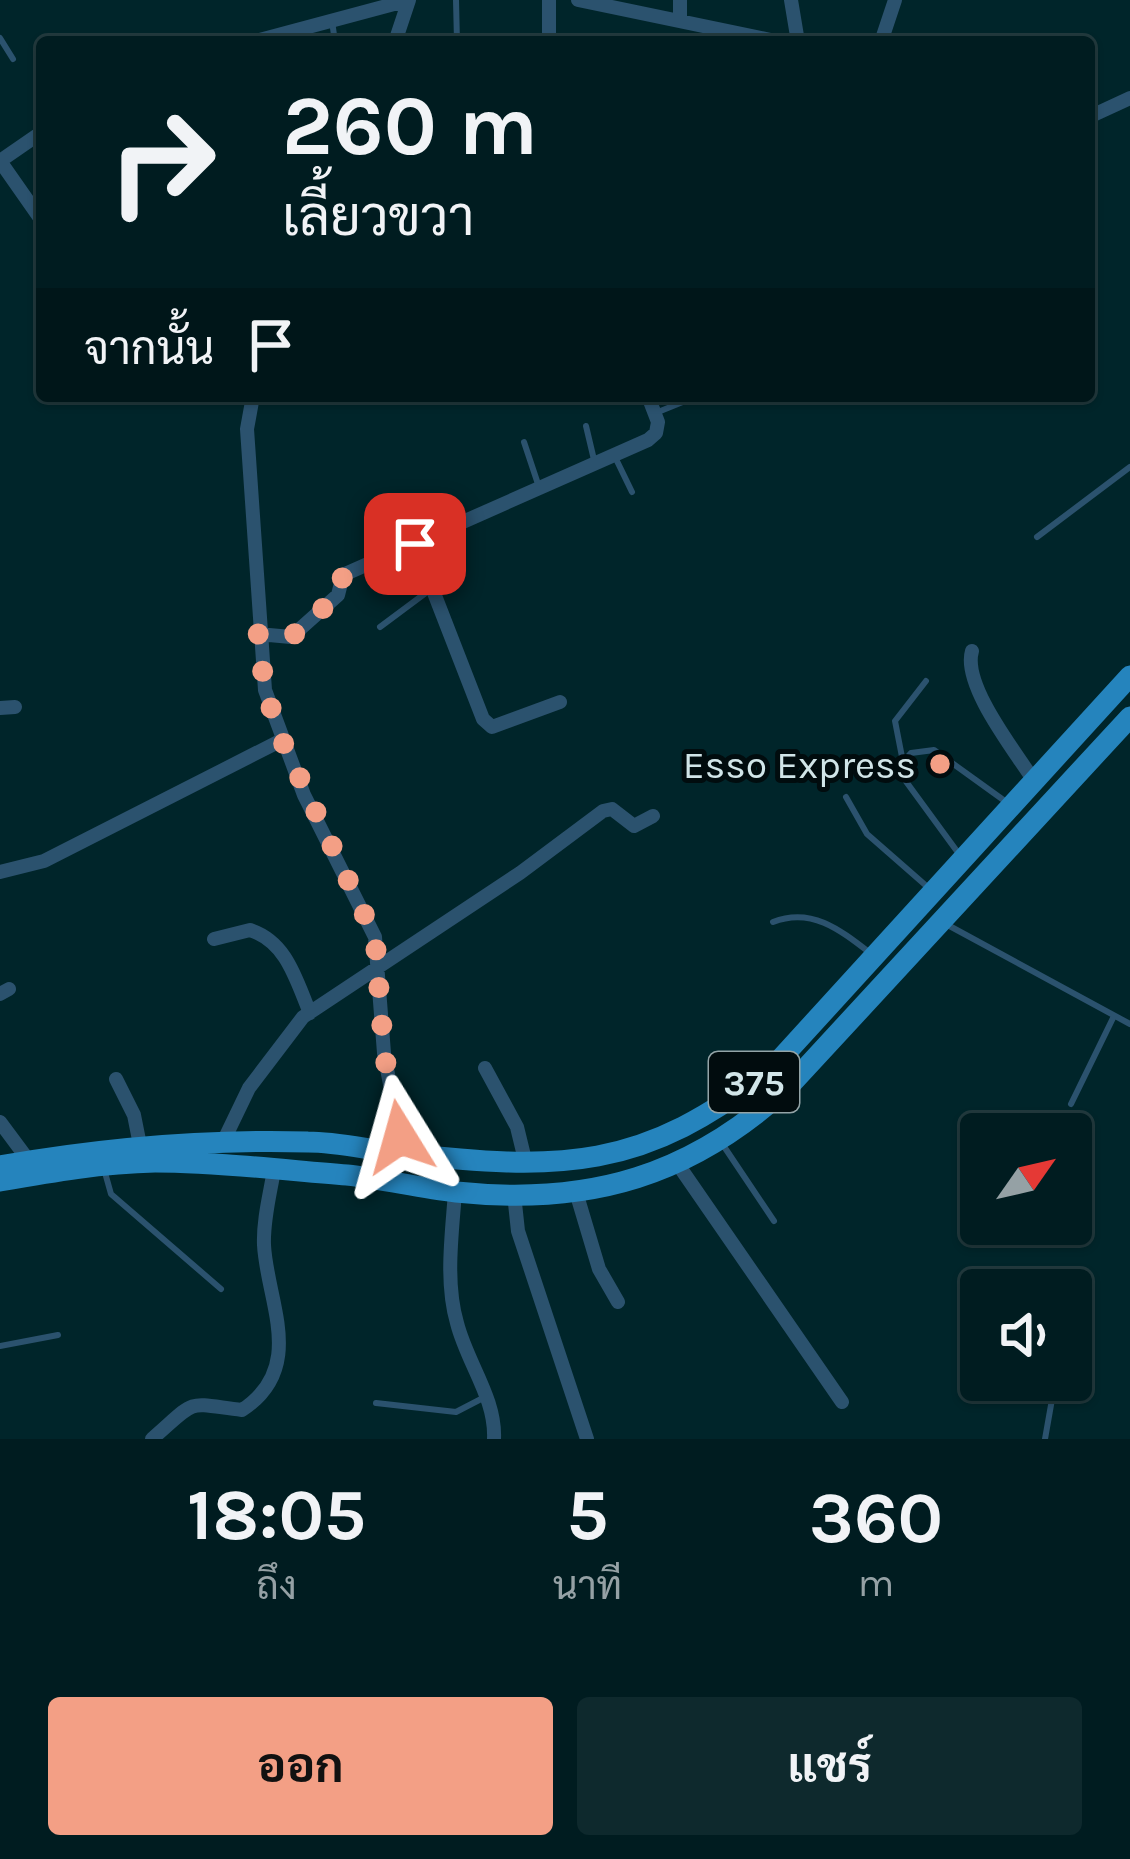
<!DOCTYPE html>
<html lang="th">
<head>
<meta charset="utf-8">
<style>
  body { margin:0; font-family:Karla,Sarabun,sans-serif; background:#0e292d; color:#f1f3f6; height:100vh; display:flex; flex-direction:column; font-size:45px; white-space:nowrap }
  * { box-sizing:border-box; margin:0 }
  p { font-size:39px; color:#95a1a5 }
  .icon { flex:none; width:66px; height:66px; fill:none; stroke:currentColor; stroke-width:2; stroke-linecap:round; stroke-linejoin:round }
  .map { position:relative; height:1439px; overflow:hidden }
  .drawer { display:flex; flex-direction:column; background:#001c20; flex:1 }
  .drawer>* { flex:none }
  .top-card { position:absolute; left:36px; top:36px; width:1059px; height:366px; border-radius:12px; box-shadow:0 3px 9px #0004,0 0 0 3px #223a3e; background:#001c20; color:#f1f3f6; overflow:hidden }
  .needle { width:78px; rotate:56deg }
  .controls { position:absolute; left:960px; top:1113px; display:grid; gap:24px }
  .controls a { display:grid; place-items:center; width:132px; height:132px; border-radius:12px; background:#001c20; box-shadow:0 3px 9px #0004,0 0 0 3px #223a3e; font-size:60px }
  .pin { position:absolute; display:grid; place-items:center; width:102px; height:102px; color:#fff; margin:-51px; border-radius:24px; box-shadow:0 6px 18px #0006 }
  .me { position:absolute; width:132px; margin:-66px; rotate:352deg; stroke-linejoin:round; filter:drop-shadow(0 0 9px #0008) }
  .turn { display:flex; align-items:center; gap:42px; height:252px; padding:0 48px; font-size:54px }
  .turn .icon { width:156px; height:156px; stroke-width:2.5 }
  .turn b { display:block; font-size:84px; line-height:102px }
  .then { display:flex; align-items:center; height:114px; padding:0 48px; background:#0003; gap:24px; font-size:45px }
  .eta { display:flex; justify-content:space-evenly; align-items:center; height:204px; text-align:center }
  .eta b { font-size:72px; font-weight:700; line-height:84px }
  .button { display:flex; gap:24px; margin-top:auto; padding:24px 48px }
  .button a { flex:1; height:138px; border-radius:12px; background:#f39f85; color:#111; font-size:48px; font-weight:700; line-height:138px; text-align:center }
  .button a+a { background:#0e292d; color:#f1f3f6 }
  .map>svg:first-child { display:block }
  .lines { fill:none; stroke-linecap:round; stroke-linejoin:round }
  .lane { stroke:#2b526e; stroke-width:6 }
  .street { stroke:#2b526e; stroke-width:14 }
  .primary { stroke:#2584bd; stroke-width:21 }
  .route { stroke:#f39f85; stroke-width:21; stroke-dasharray:0 37.8 }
  .poi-dot { fill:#f39f85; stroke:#010c0e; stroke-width:4.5 }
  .labels { text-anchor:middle; stroke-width:10; stroke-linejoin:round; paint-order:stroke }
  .shield { fill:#010c0e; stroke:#93a4a7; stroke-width:3 }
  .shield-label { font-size:36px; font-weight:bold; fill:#d1e5e8 }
  .poi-label { font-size:39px; fill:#d1e5e8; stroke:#010c0e; text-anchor:end }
</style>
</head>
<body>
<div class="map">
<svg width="1130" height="1439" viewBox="0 0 1130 1439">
  <rect width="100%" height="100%" fill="#00252a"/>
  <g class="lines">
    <path class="lane" d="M456,0L457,42
      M332,21L335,42
      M0,38L13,59
      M40,103L42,106
      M658,412L695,397
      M586,426L595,464
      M524,442L538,484
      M616,459L632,492
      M1037,537L1130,467
      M380,627L431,589
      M903,762L895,721L926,681
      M846,797L867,834L931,890
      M959,854L902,776L903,762L911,753L934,750L1009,804
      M773,922C811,907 839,929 870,953
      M944,923L1130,1024
      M1071,1104L1114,1016
      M723,1145L774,1221
      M104,1169L111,1194L221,1289
      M0,1346L58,1335
      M376,1403L456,1412L483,1398
      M1045,1439L1054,1388"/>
    <path class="street" d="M578,0L780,42
      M791,0L798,42
      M680,19V0
      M252,42L409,0
      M395,42L409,0
      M549,42V0
      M881,42L895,0
      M1089,117L1130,98
      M0,161L42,221
      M0,161L42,132
      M253,396L247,429L265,690L304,795L375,937L384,1053L400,1137L398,1153
      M415,544L483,719L492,727L560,702
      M258,634L291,637L338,595L343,575L648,440L656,433L658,422L648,396
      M972,651C962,685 1015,751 1034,781
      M0,708L15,707
      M0,872L44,861L282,740
      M214,939L250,930C287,942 296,980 310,1013
      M0,994L9,989
      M485,1068L517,1127L526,1164
      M116,1079L134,1115L140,1145
      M0,1122L29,1161
      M223,1142L249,1088L303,1017L520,873L603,811L612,809L634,826L653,816
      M677,1163L842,1402
      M455,1192C452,1234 445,1282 457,1323C467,1363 496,1398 494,1439
      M576,1192L599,1269L618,1302
      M514,1194L518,1231L587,1439
      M152,1439C199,1398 183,1403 242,1410C307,1367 267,1302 264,1245C263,1220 270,1194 274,1170"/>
    <path class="primary" d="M0,1166C103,1148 203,1139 308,1142C338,1142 369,1150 399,1153C559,1171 644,1172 774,1066L1130,676
      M0,1181C51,1172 102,1163 155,1162C218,1162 284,1170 347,1175C384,1179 419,1188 456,1192C590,1206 693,1176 792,1083L1130,717"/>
  </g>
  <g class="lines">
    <path class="route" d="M400,1137L384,1053L375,937L282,740L265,690L258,634L291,637L338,595L343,575L415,544"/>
  </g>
  <circle class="poi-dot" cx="940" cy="764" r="12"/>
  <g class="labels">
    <rect class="shield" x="709" y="1052" width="90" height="60" rx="9"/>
    <g class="shield-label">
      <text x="754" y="1095">375</text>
    </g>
    <g class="poi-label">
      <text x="916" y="778">Esso Express</text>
    </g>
  </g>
</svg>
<div class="controls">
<a><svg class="needle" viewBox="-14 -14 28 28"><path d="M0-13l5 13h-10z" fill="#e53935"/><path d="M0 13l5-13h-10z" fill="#95a1a5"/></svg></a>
<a><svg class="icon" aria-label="sound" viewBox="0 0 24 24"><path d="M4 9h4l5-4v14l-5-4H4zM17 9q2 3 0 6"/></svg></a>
</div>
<div class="pin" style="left:415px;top:544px;background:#d93025"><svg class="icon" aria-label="arrive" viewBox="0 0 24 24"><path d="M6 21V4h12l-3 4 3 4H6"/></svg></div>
<svg class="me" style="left:400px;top:1137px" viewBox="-20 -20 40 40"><path d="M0-17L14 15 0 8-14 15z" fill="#f39f85" stroke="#fff" stroke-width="4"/></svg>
<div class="top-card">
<div class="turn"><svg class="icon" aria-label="right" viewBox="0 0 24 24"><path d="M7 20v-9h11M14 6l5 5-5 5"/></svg><div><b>260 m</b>เลี้ยวขวา</div></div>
<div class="then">จากนั้น<svg class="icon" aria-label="arrive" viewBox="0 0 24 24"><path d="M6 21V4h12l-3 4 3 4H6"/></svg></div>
</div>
</div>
<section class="drawer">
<div class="eta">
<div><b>18:05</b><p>ถึง</p></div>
<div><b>5</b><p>นาที</p></div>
<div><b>360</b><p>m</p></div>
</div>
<div class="button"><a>ออก</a><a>แชร์</a></div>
</section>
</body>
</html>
